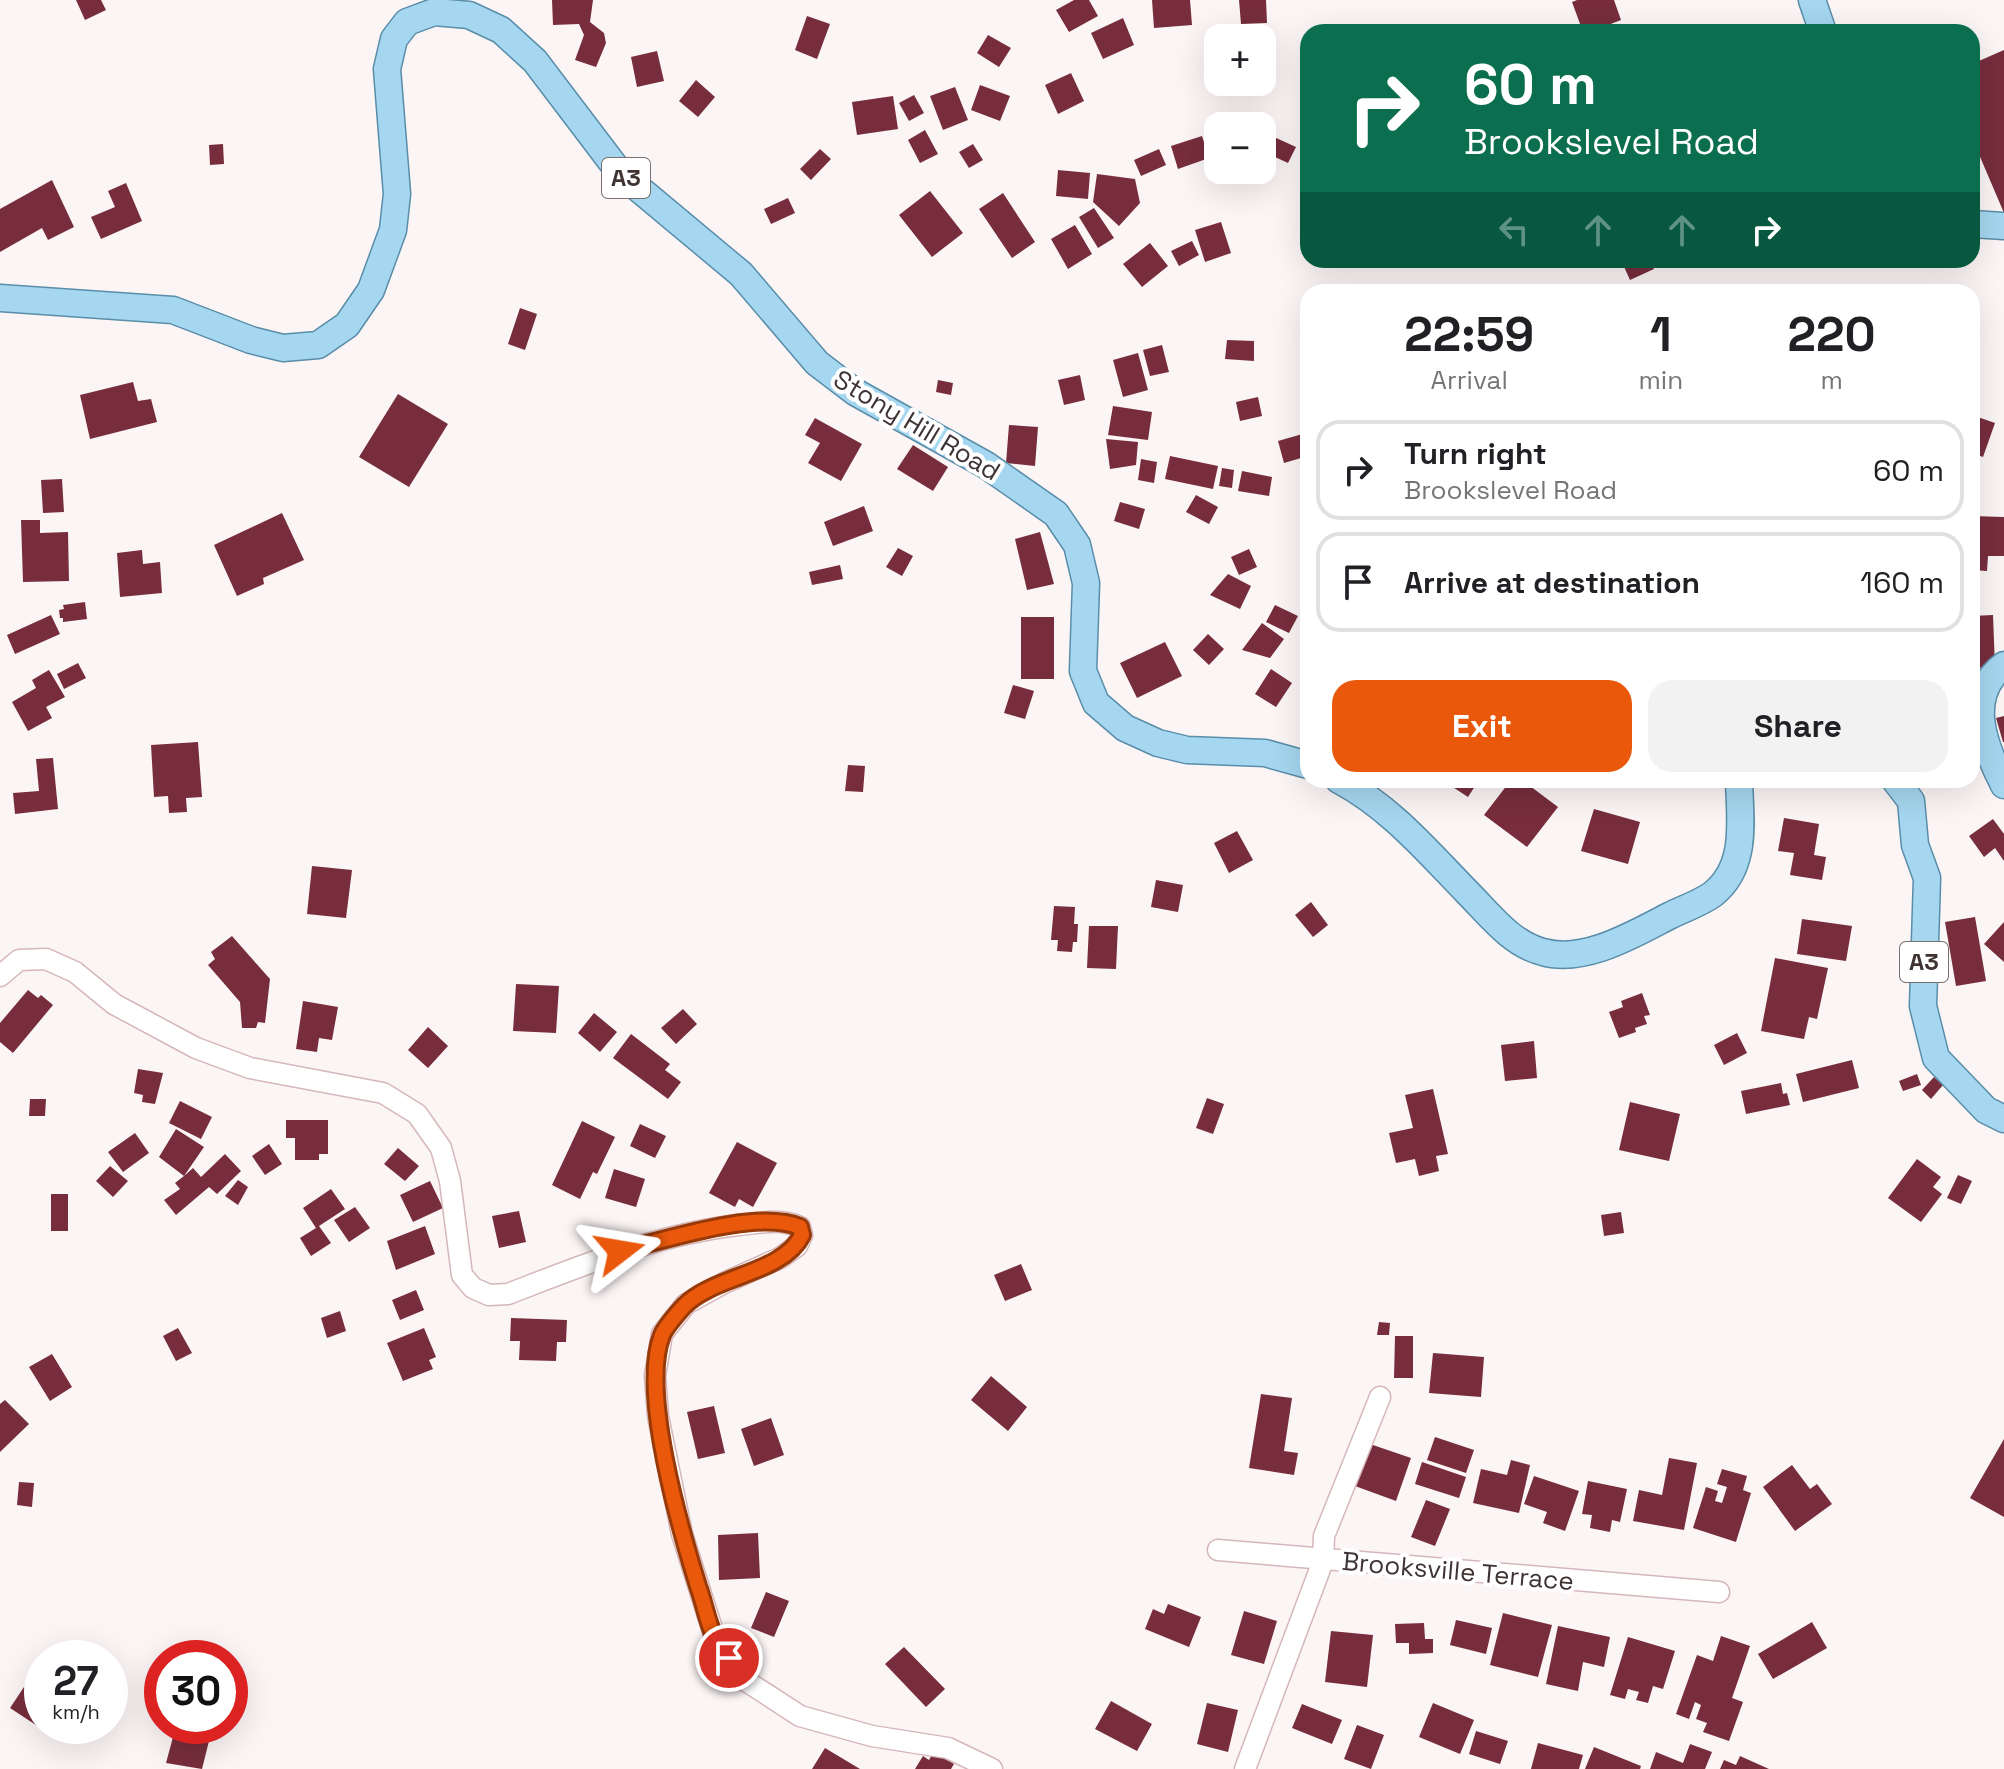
<!DOCTYPE html>
<html lang="en">
<head>
<meta charset="utf-8">
<style>
  body { margin:0; font-family:"Space Grotesk",sans-serif; background:#f2f2f2; color:#202124; height:100vh; display:flex; flex-direction:column; font-size:30px; white-space:nowrap }
  * { box-sizing:border-box; margin:0 }
  p { font-size:26px; color:#757577 }
  .icon { flex:none; width:44px; height:44px; fill:none; stroke:currentColor; stroke-width:2; stroke-linecap:round; stroke-linejoin:round }
  .map { position:relative; flex:1; overflow:hidden }
  .panel { position:absolute; left:1300px; top:284px; width:680px; height:504px; display:flex; flex-direction:column; background:#fff; border-radius:24px; box-shadow:0 8px 32px #0002 }
  .panel>* { flex:none }
  .hud { position:absolute; left:1300px; top:24px; width:680px; height:244px; border-radius:24px; box-shadow:0 8px 32px #0002; background:#0b6e4f; color:#fff; overflow:hidden }
  .buttons { position:absolute; left:1204px; top:24px; display:grid; gap:16px }
  .buttons a { display:grid; place-items:center; width:72px; height:72px; border-radius:16px; background:#fff; box-shadow:0 8px 32px #0002; font-size:40px }
  .speed { position:absolute; left:24px; top:1640px; display:flex; gap:16px; font-size:40px; font-weight:700; text-align:center }
  .speed>* { display:grid; place-content:center; width:104px; height:104px; border-radius:50%; background:#fff; box-shadow:0 8px 32px #0002; line-height:1 }
  .speed small { font-size:20px; font-weight:400 }
  .speed .limit { border:12px solid #d22; background:#fff; color:#111 }
  .pin { position:absolute; display:grid; place-items:center; width:68px; height:68px; color:#fff; margin:-34px; border:4px solid #fff; border-radius:50%; box-shadow:0 2px 8px #0007 }
  .me { position:absolute; width:88px; margin:-44px; rotate:76deg; stroke-linejoin:round; filter:drop-shadow(0 0 6px #0008) }
  .turn { display:flex; align-items:center; gap:28px; height:168px; padding:0 32px; font-size:36px }
  .turn .icon { width:104px; height:104px; stroke-width:2.5 }
  .turn b { display:block; font-size:56px; line-height:68px }
  .lanes { display:flex; align-items:center; height:76px; padding:0 32px; background:#0003; justify-content:center; gap:40px; direction:ltr }
  .lanes .off { opacity:.35 }
  .eta { display:flex; justify-content:space-evenly; align-items:center; height:136px; text-align:center }
  .eta b { font-size:48px; font-weight:800; line-height:56px }
  .cta { display:flex; gap:16px; margin-top:auto; padding:16px 32px }
  .cta a { flex:1; height:92px; border-radius:24px; background:#ea580c; color:#fff; font-size:32px; font-weight:800; line-height:92px; text-align:center }
  .cta a+a { background:#f2f2f2; color:#202124 }
  ul { padding:0; list-style:none }
  li { display:flex; align-items:center; gap:24px; height:100px; margin:0 16px 12px; padding:0 16px; border:4px solid #e0e0e0; border-radius:24px }
  li div { flex:1 }
  li b { display:block; font-size:30px }
  li em { font-style:normal }
  .map>svg:first-child { display:block }
  .building { fill:#772d3c }
  .lines { fill:none; stroke-linecap:round; stroke-linejoin:round }
  .minor-casing { stroke:#d5b7ba; stroke-width:23 }
  .major-casing { stroke:#5a8da8; stroke-width:29 }
  .minor { stroke:#fff; stroke-width:20 }
  .major { stroke:#a5d7f0; stroke-width:26 }
  .route-casing { stroke:#983908; stroke-width:20 }
  .route { stroke:#ea580c; stroke-width:14 }
  .labels { text-anchor:middle; stroke-width:8; stroke-linejoin:round; paint-order:stroke }
  .shield { fill:#fff; stroke:#797071; stroke-width:2 }
  .shield-label { font-size:24px; font-weight:bold; fill:#3f3334 }
  .street-label { font-size:26px; fill:#3f3334; stroke:#fff }
</style>
</head>
<body>
<div class="map">
<svg width="2004" height="1769" viewBox="0 0 2004 1769">
  <rect width="100%" height="100%" fill="#fcf5f6"/>
  <path class="building" d="M76,0H101L106,10L85,20Z
    M552,0H593L590,22L604,33L606,43L596,67L575,60L584,35L579,24L553,25Z
    M1074,0H1089L1098,16L1069,32L1056,10Z
    M1152,0H1190L1192,25L1154,28Z
    M1239,0H1266L1267,23L1241,24Z
    M1577,0H1614L1621,20L1590,32H1583L1572,2Z
    M807,16L830,24L817,59L795,50Z
    M1123,18L1134,45L1103,59L1091,33Z
    M988,35L1011,48L999,67L977,53Z
    M2004,50V213L1972,138V64Z
    M657,51L664,81L637,87L631,57Z
    M1071,73L1084,101L1058,114L1045,85Z
    M696,80L715,97L698,117L679,101Z
    M980,85L1010,96L1000,121L971,110Z
    M955,87L968,120L943,130L930,96Z
    M914,95L924,113L909,121L899,103Z
    M893,96L898,129L857,135L852,102Z
    M925,130L938,154L920,163L908,140Z
    M1202,136L1209,158L1178,169L1171,146Z
    M1274,137L1296,147L1288,163L1266,153Z
    M223,144L224,164L210,165L209,145Z
    M973,144L983,160L969,168L959,152Z
    M820,149L831,159L811,180L800,169Z
    M1159,149L1166,165L1141,176L1134,160Z
    M1058,170L1090,173L1088,199L1056,196Z
    M1097,174L1135,179L1140,203L1119,226L1093,202Z
    M52,180L74,227L48,240L42,228L0,252V209Z
    M126,183L142,221L101,239L91,217L115,207L108,191Z
    M930,191L963,233L932,257L899,215Z
    M1003,193L1035,242L1012,258L979,209Z
    M788,198L795,213L771,224L764,209Z
    M1094,208L1114,238L1098,248L1079,217Z
    M1221,222L1231,253L1205,262L1195,230Z
    M1075,225L1092,254L1068,269L1051,239Z
    M1192,241L1199,255L1179,266L1171,251Z
    M1150,243L1168,266L1142,287L1123,264Z
    M1621,260H1650L1654,269L1630,280Z
    M520,308L537,314L525,350L508,344Z
    M1227,340L1254,341V361L1225,359Z
    M1162,345L1169,372L1150,376L1143,350Z
    M1138,353L1148,390L1123,397L1113,360Z
    M1080,375L1085,400L1064,405L1058,380Z
    M938,380L953,383L951,395L936,392Z
    M133,382L138,401L151,399L157,422L90,439L80,395Z
    M398,394L448,424L409,487L359,457Z
    M1258,397L1262,416L1240,421L1236,402Z
    M1113,406L1152,412L1148,440L1108,435Z
    M1972,415L1995,423L1983,457L1972,453Z
    M815,418L862,444L841,481L808,463L820,443L805,435Z
    M1009,425L1038,427L1035,466L1006,463Z
    M1306,433L1308,456L1284,463L1278,441Z
    M1106,439L1138,442L1136,465L1110,469Z
    M913,445L948,467L933,491L897,469Z
    M1170,456L1218,466L1213,489L1165,479Z
    M1141,459L1157,462L1154,483L1138,480Z
    M1222,468L1234,470L1232,488L1219,486Z
    M1242,471L1272,477L1269,496L1238,491Z
    M62,479L64,512L43,513L41,480Z
    M1196,495L1218,507L1209,524L1186,512Z
    M1120,502L1145,509L1139,529L1114,521Z
    M864,506L873,531L833,546L824,522Z
    M282,513L304,560L263,578L264,584L237,596L214,545Z
    M1972,516L2004,517V556H1988L1987,571L1972,570Z
    M21,520H40V533L68,532L69,581L23,582Z
    M1040,532L1054,584L1027,590L1015,539Z
    M898,548L913,556L902,576L886,567Z
    M1249,549L1257,567L1239,575L1231,557Z
    M142,550L143,564L160,562L162,593L120,597L117,553Z
    M840,565L843,579L812,585L809,572Z
    M1228,574L1251,586L1240,609L1210,595Z
    M85,602L87,619L63,622V618H60L59,610L64,609L63,605Z
    M1275,605L1298,616L1289,633L1266,622Z
    M51,615L60,634L15,654L7,635Z
    M1993,615L1995,667L1972,668V616Z
    M1021,617H1054V679H1021Z
    M1262,623L1284,639L1270,658L1242,650Z
    M1208,634L1224,649L1209,665L1193,650Z
    M1165,642L1182,676L1137,698L1120,663Z
    M78,663L86,678L64,689L57,674Z
    M1271,669L1292,683L1276,707L1255,694Z
    M49,670L65,697L46,707L52,718L28,731L12,702L36,688L32,680Z
    M1013,685L1034,691L1025,719L1004,713Z
    M2004,716V742H2003L1996,718Z
    M198,742L202,797L186,798L187,812L169,813L168,796L154,797L151,745Z
    M53,758L58,809L15,814L13,793L39,791L36,759Z
    M848,765L865,766L863,792L845,791Z
    M1442,780H1479L1468,797Z
    M1511,780H1522L1558,807L1527,847L1484,815Z
    M1594,809L1640,822L1628,864L1581,851Z
    M1784,818L1819,824L1814,855L1826,857L1822,880L1790,875L1794,853L1778,851Z
    M1993,819L2004,834V861L1995,848L1984,857L1969,836Z
    M1237,831L1253,860L1229,873L1214,843Z
    M312,866L352,870L346,918L307,914Z
    M1156,880L1183,885L1178,912L1151,907Z
    M1311,902L1328,925L1313,937L1295,915Z
    M1054,906L1075,907L1074,924H1078L1077,942H1073L1072,952L1057,951L1058,940H1051Z
    M1975,917L1986,981L1956,986L1945,922Z
    M1802,919L1852,926L1846,961L1797,954Z
    M2004,922V962L1984,944Z
    M1089,926H1118L1116,969L1087,968Z
    M232,936L270,979L265,1023L258,1022L256,1028H242L240,1002L208,965L215,959L211,952Z
    M1775,958L1828,968L1817,1019L1809,1017L1804,1039L1761,1031Z
    M516,984L559,986L556,1033L513,1031Z
    M28,990L38,998L41,995L53,1005L13,1053L0,1042V1023Z
    M1642,993L1650,1015L1644,1016L1647,1024L1635,1028L1636,1032L1619,1038L1609,1012L1623,1007L1621,1001Z
    M303,1001L338,1007L332,1040L319,1038L317,1052L296,1049Z
    M683,1009L697,1024L676,1044L661,1028Z
    M594,1013L617,1032L600,1052L578,1033Z
    M428,1027L448,1046L428,1068L408,1050Z
    M1737,1033L1747,1053L1724,1065L1714,1045Z
    M631,1034L670,1064L665,1070L681,1082L668,1099L613,1058Z
    M1534,1041L1537,1078L1505,1081L1501,1045Z
    M1852,1060L1859,1088L1803,1102L1796,1074Z
    M138,1069L163,1073L155,1104L142,1102L143,1095L134,1093Z
    M1917,1074L1921,1085L1903,1091L1899,1081Z
    M1934,1077L1943,1085L1931,1099L1922,1090Z
    M1781,1083L1783,1094L1787,1093L1790,1105L1746,1114L1741,1091Z
    M1433,1089L1448,1154L1436,1156L1439,1171L1419,1176L1415,1159L1396,1163L1389,1133L1413,1128L1405,1095Z
    M1207,1098L1224,1104L1213,1134L1196,1128Z
    M30,1099H46L45,1116H29Z
    M180,1101L212,1117L201,1139L169,1123Z
    M1630,1102L1680,1114L1669,1161L1619,1150Z
    M286,1120H328V1154H319V1160H295V1138H286Z
    M582,1121L615,1137L597,1174L593,1172L580,1199L552,1185Z
    M640,1124L666,1136L655,1158L630,1146Z
    M176,1129L204,1147L184,1176L193,1168L201,1177L225,1154L241,1171L217,1194L209,1187L176,1215L164,1200L180,1189L175,1183L184,1176L159,1157Z
    M135,1133L149,1153L123,1172L108,1152Z
    M737,1142L777,1163L753,1207L739,1199L735,1207L709,1193Z
    M269,1144L282,1164L265,1175L252,1156Z
    M398,1148L419,1166L405,1181L384,1164Z
    M1917,1159L1941,1177L1933,1187L1942,1194L1921,1222L1888,1198Z
    M110,1166L128,1181L113,1197L96,1181Z
    M614,1169L645,1179L636,1207L605,1198Z
    M1958,1175L1972,1181L1961,1204L1947,1198Z
    M238,1180L248,1187L238,1205L225,1196Z
    M430,1181L443,1208L413,1222L400,1195Z
    M331,1189L345,1209L319,1226L331,1243L311,1256L300,1238L316,1228L303,1208Z
    M51,1194H68V1231H51Z
    M355,1207L370,1228L349,1242L334,1220Z
    M519,1211L526,1242L499,1248L492,1216Z
    M1621,1212L1624,1233L1604,1236L1601,1215Z
    M425,1226L435,1254L396,1270L387,1241Z
    M1021,1264L1032,1290L1005,1301L994,1275Z
    M416,1290L424,1310L400,1320L392,1300Z
    M340,1311L346,1331L327,1338L321,1318Z
    M511,1318L567,1320L566,1342H557L556,1361L519,1360L520,1341H510Z
    M1379,1322L1390,1323L1389,1335H1377Z
    M178,1328L192,1353L176,1361L163,1336Z
    M424,1328L436,1357L429,1360L433,1369L403,1381L387,1343Z
    M1395,1336H1413V1378H1394Z
    M1433,1353L1484,1357L1481,1397L1429,1393Z
    M52,1354L72,1387L50,1401L29,1367Z
    M991,1376L1027,1407L1008,1431L971,1400Z
    M1261,1394L1292,1398L1284,1451L1298,1453L1294,1475L1249,1468Z
    M5,1400L29,1424L0,1452V1404Z
    M714,1406L725,1453L698,1459L687,1412Z
    M771,1418L784,1455L754,1466L741,1429Z
    M1435,1437L1474,1450L1466,1473L1427,1460Z
    M2004,1439V1517L1970,1498Z
    M1370,1444L1411,1458L1396,1501L1355,1486Z
    M1669,1458L1697,1463L1684,1530L1633,1521L1639,1490L1662,1495Z
    M1511,1460L1530,1465L1519,1513L1473,1503L1481,1469L1507,1475Z
    M1422,1462L1466,1477L1459,1498L1415,1484Z
    M1792,1465L1810,1489L1817,1484L1832,1504L1795,1531L1763,1487Z
    M1722,1469L1747,1476L1743,1490L1751,1493L1736,1542L1693,1528L1706,1487L1718,1491L1715,1501L1722,1503L1727,1487L1717,1484Z
    M1534,1476L1579,1491L1565,1531L1543,1523L1547,1512L1524,1504Z
    M1588,1481L1627,1489L1620,1522L1612,1520L1610,1532L1590,1528L1592,1515L1582,1514Z
    M19,1482L34,1483L32,1507L17,1505Z
    M1426,1500L1450,1509L1435,1546L1411,1537Z
    M758,1533L760,1578L719,1580L718,1535Z
    M766,1592L789,1601L774,1637L751,1628Z
    M1168,1604L1201,1617L1189,1647L1145,1629L1153,1609L1164,1614Z
    M1244,1611L1277,1621L1264,1664L1231,1655Z
    M1503,1613L1552,1625L1538,1677L1490,1665Z
    M1456,1620L1492,1628L1486,1654L1450,1645Z
    M1812,1622L1827,1648L1773,1679L1758,1654Z
    M1424,1623L1425,1639H1433V1653L1409,1654V1643H1396L1395,1624Z
    M1558,1626L1610,1637L1604,1667L1583,1662L1578,1691L1546,1684Z
    M1331,1631L1373,1635L1367,1687L1325,1682Z
    M1721,1636L1750,1646L1732,1698L1743,1702L1729,1741L1703,1732L1707,1723L1696,1719L1701,1705L1695,1702L1689,1719L1676,1714L1697,1655L1713,1661Z
    M1628,1637L1675,1651L1663,1689L1653,1686L1648,1703L1636,1700L1639,1692L1628,1689L1625,1699L1610,1695Z
    M904,1647L945,1689L926,1707L885,1664Z
    M24,1687L42,1699V1723L39,1727L10,1708Z
    M1111,1701L1152,1724L1137,1751L1095,1729Z
    M1207,1703L1238,1710L1228,1752L1197,1744Z
    M1433,1703L1474,1720L1460,1754L1419,1737Z
    M1302,1704L1342,1720L1332,1744L1292,1728Z
    M1357,1725L1384,1735L1371,1769L1344,1759Z
    M176,1726L211,1733L202,1769L166,1763Z
    M1476,1731L1508,1741L1500,1764L1469,1754Z
    M1538,1743L1583,1755L1579,1769H1531Z
    M1690,1744L1712,1752L1705,1769H1650L1656,1752L1683,1763Z
    M1594,1747L1641,1766L1640,1769H1585Z
    M825,1748L860,1769H812Z
    M934,1751L954,1764L951,1769H915L923,1756L929,1760Z
    M1740,1756L1769,1769H1720L1724,1760L1736,1765Z"/>
  <g class="lines">
    <g class="minor-casing">
      <path id="minor" d="M0,976L19,960L46,959L75,972L114,1004L196,1048L250,1068L383,1093L417,1114L441,1148L450,1181L462,1275L473,1288L489,1295L508,1294C583,1265 658,1234 739,1225C760,1223 780,1218 800,1227L802,1235L797,1246L780,1258L724,1283L686,1304L662,1334L655,1376L658,1416L682,1534L715,1638L743,1679L800,1716L872,1736L948,1748L992,1769
        M1218,1550L1719,1592
        M1245,1769L1323,1561L1324,1536L1380,1397"/>
    </g>
    <g class="major-casing">
      <path id="major" d="M1812,0L1823,32
        M1972,224L2004,226
        M0,298L173,310L251,340L283,348L318,345L347,325L371,290L393,230L397,194L387,69L394,39L407,22L434,12L469,15L501,30L535,61L620,173L741,274L817,363L855,392L986,465L1056,514L1077,545L1086,583L1083,671L1096,703L1125,728L1158,743L1187,750L1265,753L1308,765
        M2004,665C1963,696 1985,748 2004,785
        M1339,780C1390,807 1427,851 1467,892C1489,914 1511,944 1543,952C1584,964 1634,934 1669,916C1683,909 1701,903 1713,894C1748,866 1740,820 1739,780
        M1895,780L1911,801L1915,845L1927,878L1923,1006L1936,1058L1986,1110L2004,1119"/>
    </g>
    <use href="#minor" class="minor"/>
    <use href="#major" class="major"/>
  </g>
  <g class="lines">
    <g class="route-casing">
      <path id="route" d="M620,1251C665,1240 758,1209 800,1227L802,1235C783,1274 714,1275 684,1306C677,1314 666,1326 662,1335C640,1391 680,1528 698,1586C704,1602 707,1622 715,1638C718,1645 724,1652 729,1658"/>
    </g>
    <use href="#route" class="route"/>
  </g>
  <g class="labels">
    <g class="shield">
      <rect x="602" y="158" width="48" height="40" rx="6"/>
      <rect x="1900" y="942" width="48" height="40" rx="6"/>
    </g>
    <g class="shield-label">
      <text x="626" y="186">A3</text>
      <text x="1924" y="970">A3</text>
    </g>
    <g class="street-label">
      <text transform="translate(917 425) rotate(31)" y="9">Stony Hill Road</text>
      <text transform="translate(1458 1571) rotate(5)" y="9">Brooksville Terrace</text>
    </g>
  </g>
</svg>
<div class="buttons">
<a>+</a>
<a>−</a>
</div>
<div class="speed"><div>27<small>km/h</small></div><div class="limit">30</div></div>
<div class="pin" style="left:729px;top:1658px;background:#d93025"><svg class="icon" aria-label="arrive" viewBox="0 0 24 24"><path d="M6 21V4h12l-3 4 3 4H6"/></svg></div>
<svg class="me" style="left:620px;top:1251px" viewBox="-20 -20 40 40"><path d="M0-17L14 15 0 8-14 15z" fill="#ea580c" stroke="#fff" stroke-width="4"/></svg>
<div class="hud">
<div class="turn"><svg class="icon" aria-label="right" viewBox="0 0 24 24"><path d="M7 20v-9h11M14 6l5 5-5 5"/></svg><div><b>60 m</b>Brookslevel Road</div></div>
<div class="lanes"><svg class="icon off" aria-label="left" viewBox="0 0 24 24"><path d="M17 20v-9H6M10 6l-5 5 5 5"/></svg><svg class="icon off" aria-label="ahead" viewBox="0 0 24 24"><path d="M12 20V5M6 11l6-6 6 6"/></svg><svg class="icon off" aria-label="ahead" viewBox="0 0 24 24"><path d="M12 20V5M6 11l6-6 6 6"/></svg><svg class="icon" aria-label="right" viewBox="0 0 24 24"><path d="M7 20v-9h11M14 6l5 5-5 5"/></svg></div>
</div>
<section class="panel">
<div class="eta">
<div><b>22:59</b><p>Arrival</p></div>
<div><b>1</b><p>min</p></div>
<div><b>220</b><p>m</p></div>
</div>
<ul>
<li><svg class="icon" aria-label="right" viewBox="0 0 24 24"><path d="M7 20v-9h11M14 6l5 5-5 5"/></svg><div><b>Turn right</b><p>Brookslevel Road</p></div><em>60 m</em></li>
<li><svg class="icon" aria-label="arrive" viewBox="0 0 24 24"><path d="M6 21V4h12l-3 4 3 4H6"/></svg><div><b>Arrive at destination</b></div><em>160 m</em></li>
</ul>
<div class="cta"><a>Exit</a><a>Share</a></div>
</section>
</div>
</body>
</html>
